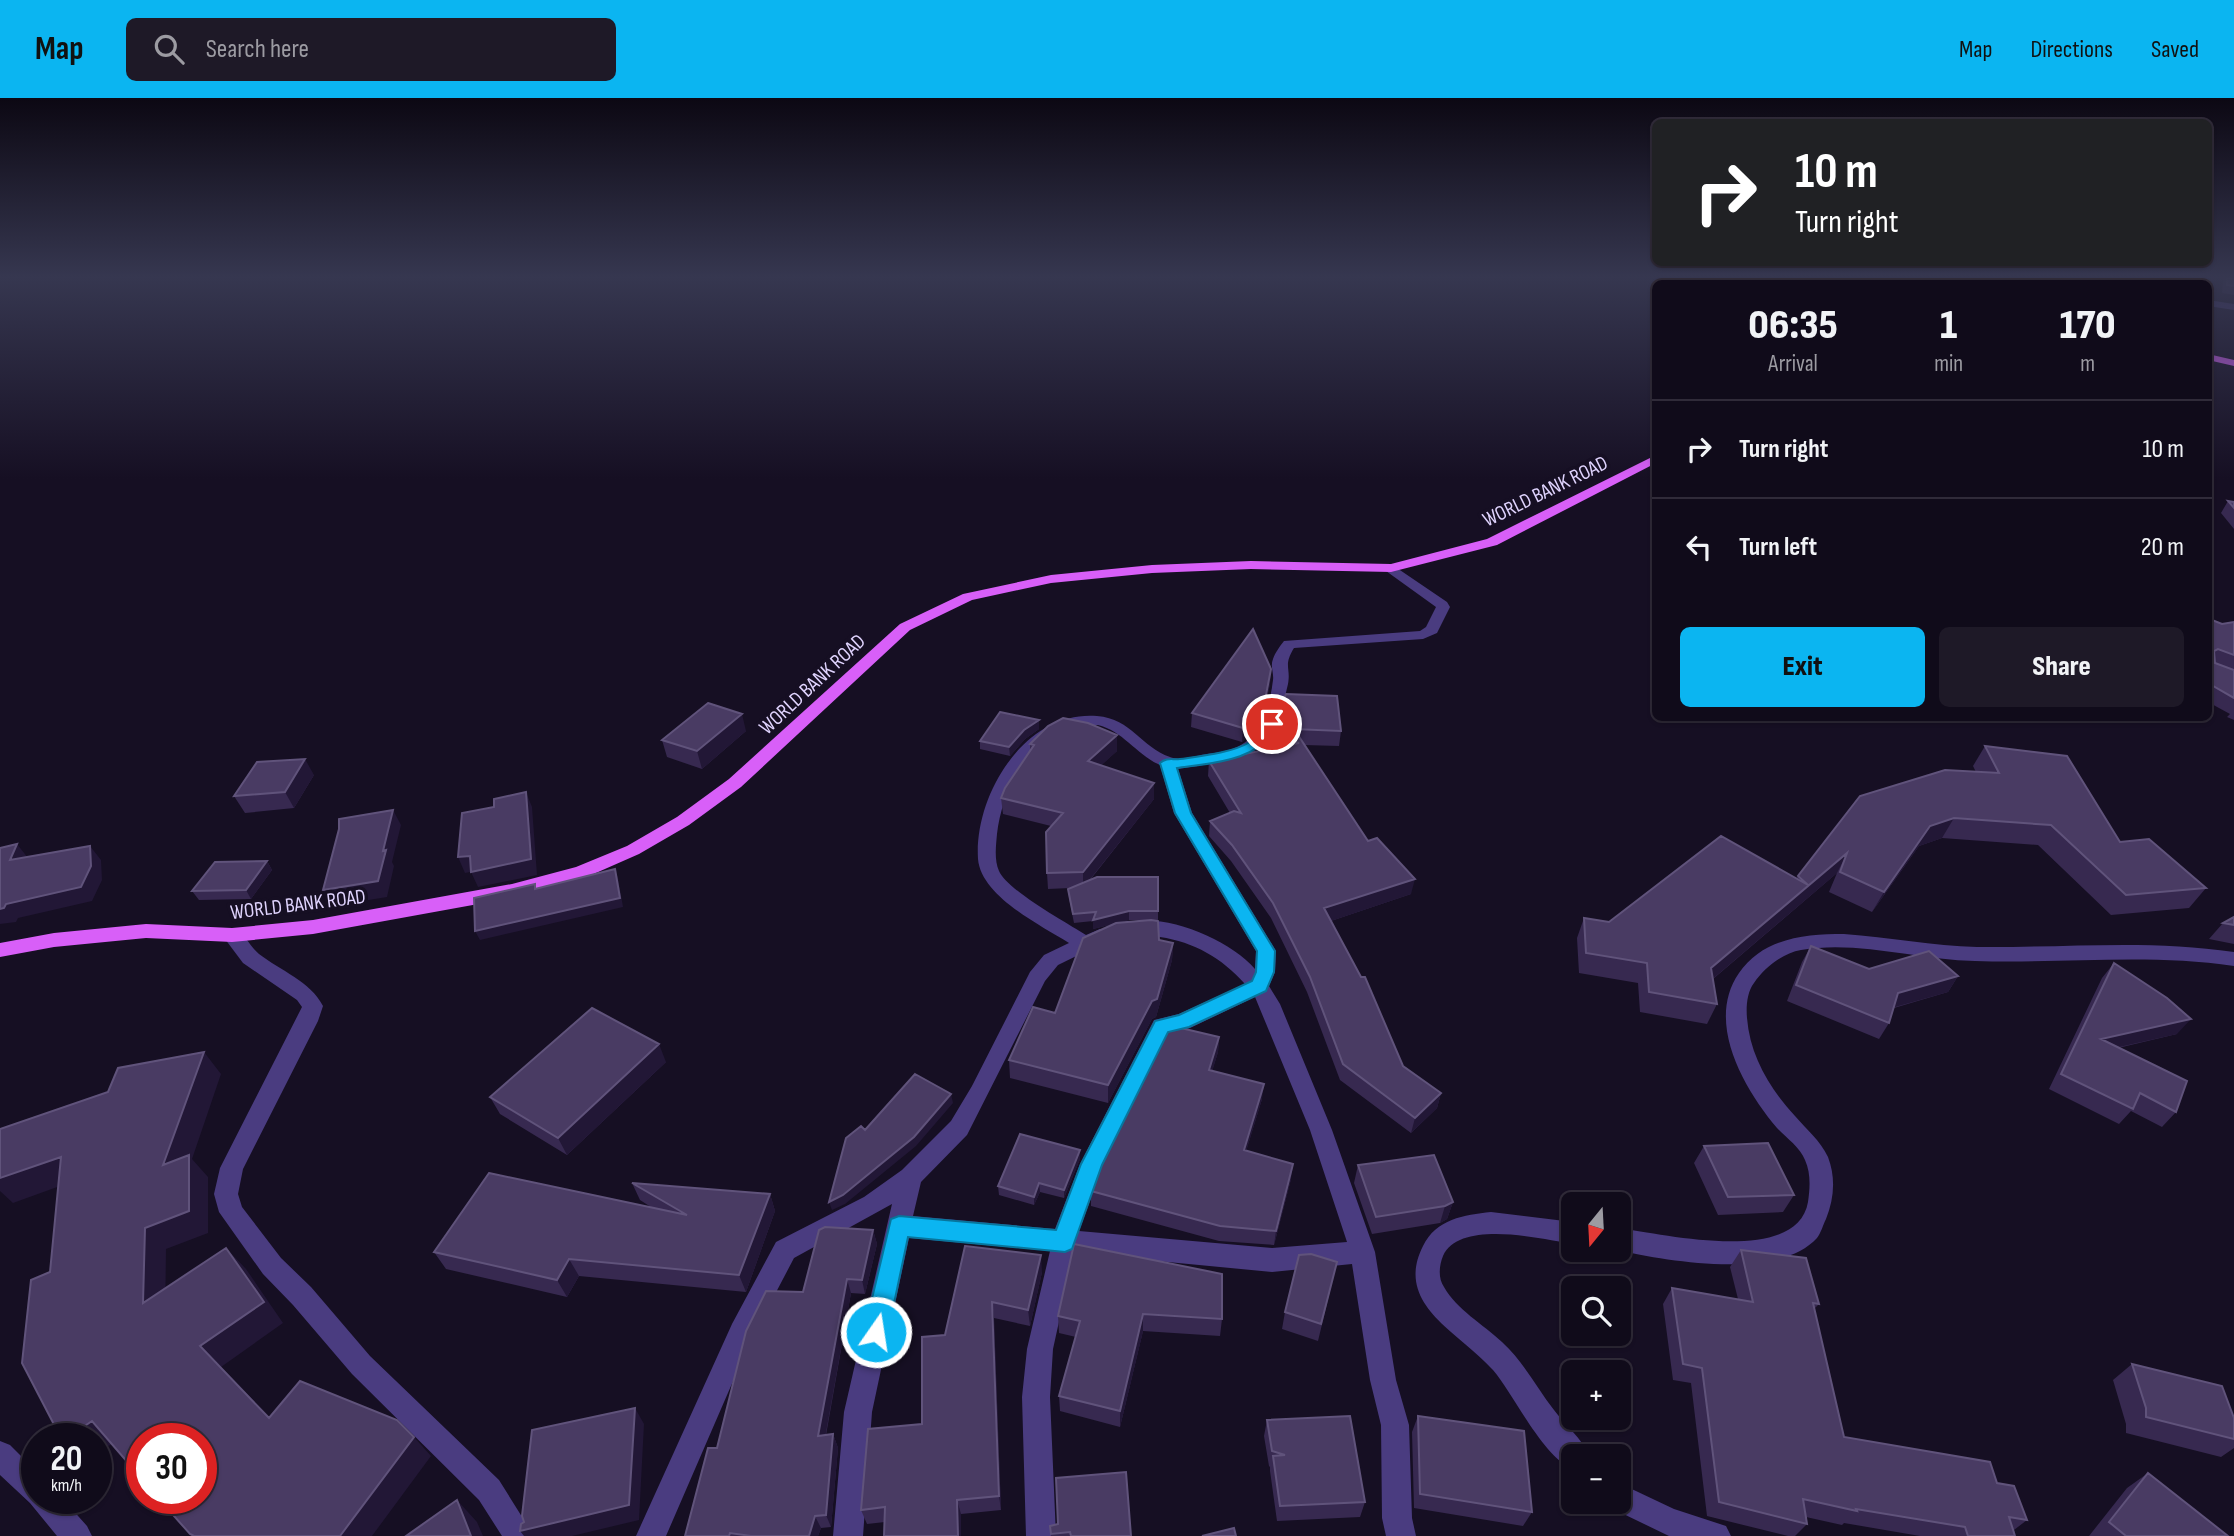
<!DOCTYPE html>
<html lang="en">
<head>
<meta charset="utf-8">
<style>
  body { margin:0; font-family:"Sofia Sans Condensed",sans-serif; background:#1e1927; color:#f1f3f6; height:100vh; display:flex; flex-direction:column; font-size:26px; white-space:nowrap }
  * { box-sizing:border-box; margin:0 }
  p { font-size:23px; color:#9c9ba2 }
  .icon { flex:none; width:38px; height:38px; fill:none; stroke:currentColor; stroke-width:2; stroke-linecap:round; stroke-linejoin:round }
  .map { position:relative; flex:1; overflow:hidden }
  .sheet { position:absolute; left:1652px; top:182px; width:560px; height:441px; display:flex; flex-direction:column; background:#100b1a; border-radius:10px; box-shadow:0 2px 5px #0004,0 0 0 2px #302b39 }
  .sheet>* { flex:none }
  .top-card { position:absolute; left:1652px; top:21px; width:560px; height:147px; border-radius:10px; box-shadow:0 2px 5px #0004,0 0 0 2px #302b39; background:#202124; color:#fff; overflow:hidden }
  .needle { width:46px; rotate:198deg }
  .controls { position:absolute; left:1561px; top:1094px; display:grid; gap:14px }
  .controls a { display:grid; place-items:center; width:70px; height:70px; border-radius:10px; background:#100b1a; box-shadow:0 2px 5px #0004,0 0 0 2px #302b39; font-size:35px }
  .speed { position:absolute; left:21px; top:1325px; display:flex; gap:14px; font-size:35px; font-weight:700; text-align:center }
  .speed>* { display:grid; place-content:center; width:91px; height:91px; border-radius:50%; background:#100b1a; box-shadow:0 2px 5px #0004,0 0 0 2px #302b39; line-height:1 }
  .speed small { font-size:18px; font-weight:400 }
  .speed .limit { border:10px solid #d22; background:#fff; color:#111 }
  .pin { position:absolute; display:grid; place-items:center; width:60px; height:60px; color:#fff; margin:-30px; border:4px solid #fff; border-radius:50%; box-shadow:0 2px 7px #0007 }
  .me { position:absolute; width:77px; margin:-38px; rotate:13deg; stroke-linejoin:round; filter:drop-shadow(0 0 5px #0008) }
  .turn { display:flex; align-items:center; gap:24px; height:147px; padding:0 28px; font-size:32px }
  .turn .icon { width:91px; height:91px; stroke-width:2.5 }
  .turn b { display:block; font-size:49px; line-height:60px }
  .eta { display:flex; justify-content:space-evenly; align-items:center; height:119px; text-align:center }
  .eta b { font-size:42px; font-weight:800; line-height:49px }
  .button { display:flex; gap:14px; margin-top:auto; padding:14px 28px }
  .button a { flex:1; height:80px; border-radius:10px; background:#0bb5f1; color:#111; font-size:28px; font-weight:800; line-height:80px; text-align:center }
  .button a+a { background:#1e1927; color:#f1f3f6 }
  ul { padding:0; list-style:none }
  li { display:flex; align-items:center; gap:21px; height:98px; padding:0 28px; border-top:2px solid #302b39 }
  li div { flex:1 }
  li b { display:block; font-size:26px }
  li em { font-style:normal }
  header { display:flex; align-items:center; gap:42px; box-sizing:border-box; height:98px; padding:0 35px; background:#0bb5f1; color:#111 }
  header strong { font-size:33px }
  nav { display:flex; gap:38px; margin-inline-start:auto; font-size:24px }
  .search { width:490px; height:63px; background:#1e1927; display:flex; align-items:center; gap:18px; box-sizing:border-box; padding:0 24px; border-radius:10px; color:#9c9ba2; font-size:26px }
  .map>svg:first-child { display:block }
  .lines { fill:none; stroke-linecap:round; stroke-linejoin:round }
  .street { fill:#4a3c80; fill-rule:evenodd }
  .primary { fill:#d85ff8; fill-rule:evenodd }
  .wall { fill:#372950; fill-rule:evenodd }
  .shaded-wall { fill:#221736 }
  .building { fill:#493b63; stroke:#60537b; stroke-width:2 }
  .route { fill:#0bb5f1; stroke:#07769d; stroke-width:2 }
  .labels { text-anchor:middle; stroke-width:7; stroke-linejoin:round; paint-order:stroke }
  .street-label { font-size:21px; fill:#dfd3fd; stroke:#160f23 }
</style>
</head>
<body>
<header>
<strong>Map</strong>
<div class="search"><svg class="icon" aria-label="search" viewBox="0 0 24 24"><circle cx="10" cy="10" r="6"/><path d="M15 15l6 6"/></svg>Search here</div>
<nav><a>Map</a><a>Directions</a><a>Saved</a></nav>
</header>
<div class="map">
<svg width="2234" height="1438" viewBox="0 0 2234 1438">
  <rect width="100%" height="100%" fill="#160f23"/>
  <g class="lines">
    <path class="street" d="M2116,180H2127L2138,186H2125Z
      M2208,202L2234,206V212L2208,208Z
      M1391,466L1447,504L1450,509L1437,535L1423,541L1294,550C1283,568 1291,569 1288,586C1270,664 1251,659 1178,671L1192,715L1276,853L1275,874L1269,888L1280,906L1332,1032L1375,1154L1396,1282L1409,1327L1412,1420L1416,1438H1386L1382,1420L1381,1327L1370,1282L1352,1166L1272,1174L1074,1155L1053,1251L1050,1299L1056,1438H1026L1022,1299L1027,1251L1050,1153L909,1140L872,1314L863,1438H833L844,1314L892,1106L794,1160L750,1244L666,1438H636L732,1226L776,1144L864,1099L902,1072L951,1023L972,988L1030,874L1044,857L1069,845C1040,827 981,798 978,761C974,697 1025,612 1097,618C1132,621 1141,649 1170,659C1179,663 1191,659 1201,657C1213,655 1226,654 1237,649C1262,638 1270,607 1273,582C1274,575 1270,568 1273,561C1275,555 1280,548 1284,543L1420,533L1426,529L1436,509L1386,473V467ZM1098,627C1123,633 1137,657 1160,667L1174,715L1256,853L1255,871C1230,842 1165,814 1127,825L1124,830L1127,835C1138,838 1149,837 1160,839C1194,844 1222,860 1245,886L1179,916L1154,922L1080,1066L1055,1131L913,1118L921,1084L967,1037L1045,883L1058,867L1107,843L1110,838L1107,833L1100,831L1086,837C1067,825 1007,792 999,773C994,762 996,747 997,736C1003,681 1040,629 1098,627ZM1255,899L1310,1032L1347,1144L1272,1150L1079,1133L1103,1067L1168,935L1190,930Z
      M232,830C245,834 249,848 259,856C281,873 310,883 323,908L318,923L243,1071L238,1096L242,1109L281,1160L311,1189L370,1258L499,1382L534,1438H502L479,1402L352,1276L293,1207L263,1176L219,1114L214,1096L220,1070L302,909L297,902L243,865L222,837L225,832Z
      M1844,836C1889,839 1933,848 1977,849C2064,850 2148,841 2234,854V868C2147,855 2062,866 1975,863C1918,862 1858,842 1801,852C1783,855 1764,870 1754,885C1747,894 1746,909 1747,920C1750,958 1770,991 1795,1018C1807,1032 1820,1042 1828,1059C1836,1080 1834,1101 1826,1121C1823,1127 1821,1135 1817,1140C1778,1183 1667,1163 1617,1152L1619,1130C1663,1136 1797,1168 1808,1104C1810,1090 1811,1075 1805,1062C1800,1049 1786,1040 1777,1030C1744,991 1705,924 1739,875C1763,840 1805,836 1844,836Z
      M1491,1114L1573,1124V1146C1542,1141 1460,1121 1443,1158C1439,1168 1438,1180 1444,1189C1457,1212 1483,1226 1502,1244C1523,1263 1536,1289 1554,1312C1565,1327 1582,1340 1589,1358H1573V1371C1543,1359 1514,1297 1493,1272C1461,1235 1393,1207 1423,1148C1436,1121 1464,1117 1491,1114Z
      M0,1343L10,1347L37,1374V1400H62L87,1428L92,1438H57L30,1405L0,1377Z
      M1619,1385L1674,1411L1726,1428L1731,1438H1669L1609,1409L1607,1404H1619Z"/>
    <path class="primary" d="M2208,256L2234,262V268L2208,262Z
      M1656,357V365L1497,447L1391,474L1251,471L1152,475L1051,485L972,502L910,532L741,689L689,727L639,756L589,778L512,800L313,836L232,844L146,840L54,849L0,859V845L54,835L146,826L232,830L313,822L512,786L576,769L627,748L677,719L729,681L900,526L963,496L1051,477L1152,467L1251,463L1391,466L1487,441Z"/>
  </g>
  <path class="wall" d="M1756,180H1916L1933,186H1757Z
    M2224,180H2234V197L2222,195L2223,183Z
    M2228,403L2234,404V431L2221,415Z
    M2208,524L2222,526L2234,524V622L2227,619L2230,616L2208,604Z
    M1271,571L1270,585L1265,611L1257,628L1242,644L1191,629L1192,615Z
    M1277,617L1341,633L1339,648L1304,647L1368,743L1411,796L1331,823L1403,968L1441,995L1437,1010L1411,1035L1340,982L1307,894L1271,820L1231,763L1209,738L1210,723L1230,715L1208,678L1209,663L1267,651L1262,650L1264,635Z
    M1039,622V631L1025,641L1010,658L980,651V643Z
    M746,633L702,671L667,659L662,642Z
    M1030,646L1117,653L1101,667L1154,701L1090,782L1158,779V822H1152L1159,842L1173,845L1172,862L1156,919L1152,921L1108,1005L1010,980L1009,962L1055,915L1113,826L1093,831V823L1074,825L1069,800L1068,791L1070,790L1048,791L1047,775L1051,728L1003,716L1001,700L1030,654ZM1129,822H1149L1119,824Z
    M1985,648L2120,744L2206,790L2189,810L2111,817L2038,747L1942,740L1919,748L1872,814L1829,794L1837,775L1713,881L1717,906L1707,926L1640,914L1638,885L1579,875L1577,840L1584,820L1609,824L1796,781L1798,778L1976,674L1973,668Z
    M314,677L294,710L245,715L234,698Z
    M267,763L272,772L251,801L199,802L192,793Z
    M2234,819V846L2209,841L2223,825Z
    M1811,848L1869,871L1958,878L1948,894L1894,910L1889,925L1879,941L1787,903L1802,864Z
    M2114,865L2177,936L2118,950L2176,1014L2162,1029L2131,1013L2119,1026L2049,991L2102,880Z
    M1219,939L1218,954L1212,973L1262,1001L1246,1053L1291,1081L1274,1147L1219,1143L1091,1108V1093Z
    M666,964L567,1057L500,1016L490,999Z
    M1704,1048L1794,1097L1783,1114L1718,1117L1694,1065Z
    M1080,1061L1064,1100L1040,1094L1034,1107L999,1097L998,1088Z
    M1358,1067L1453,1104L1447,1121L1440,1125L1372,1136L1354,1085Z
    M632,1085L770,1096L775,1113L746,1194L579,1178L567,1199L446,1171L434,1154L654,1111L640,1102Z
    M873,1132L877,1146L865,1196L851,1195L826,1337L833,1336L838,1350L831,1429L821,1430L818,1438H686L717,1350L803,1194Z
    M965,1148L1042,1174L1030,1228L994,1220L1001,1412L961,1416V1438H884L885,1424L867,1426L861,1412L922,1326L945,1237Z
    M1741,1152L1819,1206L1814,1211L1844,1339L1997,1385L2027,1422L2014,1432L2015,1438H1920L1844,1425L1842,1427L1806,1419L1807,1426L1795,1438H1788L1707,1418L1691,1285L1673,1282L1663,1206L1672,1190L1738,1201L1730,1169Z
    M1337,1164L1318,1243L1282,1231L1285,1214Z
    M1222,1176V1221L1220,1238L1143,1233L1120,1329L1060,1313L1059,1298L1076,1239L1059,1235L1058,1218Z
    M2132,1266L2234,1320V1350L2221,1359L2126,1335V1326L2113,1282Z
    M1418,1318L1532,1414L1523,1428L1414,1410L1412,1334Z
    M1267,1322L1365,1404L1360,1419L1277,1423L1270,1373V1369L1269,1368L1264,1338Z
    M2148,1375L2228,1438H2089L2127,1390Z
    M1050,1428L1131,1438H1051Z"/>
  <path class="shaded-wall" d="M1271,571L1270,585L1265,611L1257,628L1242,644L1243,630Z
    M742,616L746,633L702,671L697,653Z
    M1039,622V631L1025,641L1010,658L1009,649L1024,632Z
    M1117,637V653L1089,679L1088,663Z
    M305,661L314,677L294,710L285,694Z
    M1154,685V701L1083,790V774Z
    M526,694L532,709L537,777L478,789L471,774L475,773L465,775L458,759Z
    M393,712L401,727L392,764L394,768L387,799L332,808L323,792L383,753Z
    M1954,720L1942,740L1919,748L1872,814L1884,794L1930,728Z
    M17,746L28,760L10,762Z
    M90,748L101,762L102,782L92,803L18,820L16,824L0,826V811Z
    M1847,755L1837,775L1702,890L1711,870Z
    M267,763L272,772L251,801L246,792Z
    M615,771L618,780L623,809L480,842L475,833Z
    M1415,781L1411,796L1322,826L1324,810Z
    M1129,813V822L1093,831V822Z
    M1173,845L1172,862L1156,919L1152,921L1108,1005V987L1152,903Z
    M1958,878L1948,894L1888,911L1898,895Z
    M2191,921L2177,936L2088,956L2101,941Z
    M1219,939L1218,954L1208,987L1209,972Z
    M659,946L666,964L567,1057L558,1040Z
    M204,954L221,976L192,1061L208,1079V1135L166,1151L165,1226L143,1205L145,1130L163,1067Z
    M1264,986L1262,1001L1242,1067L1244,1052Z
    M1441,995L1437,1010L1411,1035L1415,1020Z
    M951,996L953,1005L916,1048L845,1106L832,1112L829,1104Z
    M1080,1052V1061L1064,1100V1092Z
    M61,1059L82,1080L13,1105L0,1093V1080Z
    M1293,1066L1291,1081L1274,1147L1276,1133Z
    M1039,1085L1040,1094L1034,1107V1099Z
    M770,1096L775,1113L746,1194L739,1177Z
    M1453,1104L1447,1121L1440,1125L1445,1108Z
    M873,1132L877,1146L865,1196L862,1182Z
    M226,1150L246,1171L283,1225L221,1269L290,1340L269,1320L200,1248Z
    M1041,1157L1042,1174L1030,1228L1028,1212Z
    M569,1161L579,1178L567,1199L557,1182Z
    M847,1181L851,1195L823,1351L818,1338Z
    M992,1204L994,1220L1001,1412L999,1398Z
    M1143,1216V1233L1120,1329V1313Z
    M635,1310L644,1326L639,1422L572,1438H524L520,1433Z
    M92,1323L117,1342L96,1357V1340H67Z
    M833,1336L838,1350L831,1429L826,1417Z
    M414,1339L431,1358L372,1438H340Z
    M457,1402L477,1424L483,1438H471Z
    M957,1402L961,1416V1438H958Z
    M815,1418L821,1430L818,1438H809Z"/>
  <path class="building" d="M1761,180H1916L1933,185L1763,186Z
    M2227,180H2234V188L2227,187Z
    M2228,403L2234,404V410Z
    M2212,522L2222,526L2234,524V557L2218,551L2214,553L2215,565L2234,572V600L2208,585V524Z
    M1253,531L1271,571L1266,597L1258,614L1243,630L1192,615Z
    M1286,596L1337,598L1341,633L1294,631L1368,743L1377,740L1415,781L1324,810L1361,879H1365L1403,968L1441,995L1415,1020L1343,966L1310,879L1273,805L1232,747L1210,723L1234,713L1241,715L1209,663L1299,645L1264,635L1277,617Z
    M708,605L742,616L697,653L662,642Z
    M1000,614L1039,622L1024,632L1009,649L980,643Z
    M1063,620L1088,625L1117,637L1088,663L1154,685L1083,774L1047,775L1046,734L1063,715L1001,700L1005,690L1034,647L1030,646L1048,628Z
    M1985,648L2067,658L2120,744L2149,741L2206,790L2126,797L2051,727L1954,720L1930,728L1884,794L1840,774L1847,755L1711,870L1717,906L1649,894L1647,865L1586,855L1584,820L1609,824L1721,738L1808,787L1798,778L1860,698L1945,672L1999,675Z
    M305,661L285,694L234,698L257,664Z
    M526,694L531,761L471,774L470,758L458,759L462,715L494,709V701Z
    M393,712L383,753L386,752L378,783L323,792L339,731V721Z
    M17,746L10,762L90,748L91,768L81,789L6,806L4,810L0,811V750Z
    M267,763L246,792L192,793L215,764Z
    M615,771L620,800L475,833L474,800L535,786V791Z
    M1097,779H1158V813H1129L1093,822L1096,814L1073,816L1068,791Z
    M2234,819V827L2223,825Z
    M1151,822L1158,823L1159,842L1173,845L1157,901L1152,903L1108,987L1009,962L1033,909L1055,915L1083,840L1116,825Z
    M1811,848L1869,871L1929,853L1958,878L1898,895L1889,925L1796,887Z
    M2114,865L2167,900L2191,921L2101,941L2187,983L2176,1014L2140,995L2133,1011L2061,976Z
    M592,910L659,946L558,1040L490,999Z
    M1168,927L1219,939L1209,972L1264,986L1244,1052L1293,1066L1276,1133L1220,1128L1091,1093L1105,1053Z
    M204,954L163,1067L189,1057V1113L145,1130L143,1205L226,1150L264,1204L200,1248L269,1320L300,1283L397,1322L414,1339L340,1438H194L190,1436L158,1400H201V1340H142V1381L92,1323L67,1340H61L22,1265L31,1182L50,1174L61,1059L0,1080V1031L108,994L118,970Z
    M915,976L951,996L914,1039L843,1097L829,1104L846,1040L861,1028L865,1032Z
    M1020,1036L1080,1052L1064,1092L1039,1085L1034,1099L998,1088Z
    M1768,1045L1794,1097L1728,1099L1704,1048Z
    M1434,1057L1453,1104L1445,1108L1376,1119L1358,1067Z
    M489,1075L687,1117L632,1085L770,1096L739,1177L569,1161L557,1182L434,1154Z
    M825,1129L873,1132L862,1182L847,1181L818,1338L833,1336L826,1417L815,1418L809,1438H751L730,1435L729,1438H685L708,1350H717L746,1233L766,1193L803,1194L819,1132Z
    M1074,1146L1222,1176V1221L1143,1216L1120,1313L1059,1298L1080,1223L1058,1218Z
    M965,1148L1041,1157L1028,1212L992,1204L999,1398L957,1402L958,1438H884L885,1409L861,1412L868,1331L922,1326V1239L945,1237Z
    M1741,1152L1806,1160L1819,1206L1813,1205L1844,1339L1990,1364L1997,1385L2014,1388L2027,1422L2009,1419L2015,1438H1968L1965,1429L1856,1411L1857,1413L1803,1401L1807,1426L1719,1404L1702,1270L1683,1266L1672,1190L1753,1204Z
    M1311,1156L1337,1164L1321,1226L1285,1214L1299,1157Z
    M2132,1266L2222,1288L2234,1320V1341L2146,1319V1310Z
    M635,1310L629,1407L520,1433L521,1426L524,1424L522,1418L532,1332Z
    M1350,1318L1365,1404L1280,1408L1273,1358L1285,1357L1272,1353L1267,1322Z
    M1418,1318L1524,1333L1532,1414L1420,1396Z
    M1126,1374L1131,1438H1071L1070,1434L1051,1436L1050,1428L1058,1426L1056,1380Z
    M2148,1375L2228,1438H2126L2109,1424Z
    M457,1402L471,1438H406Z
    M1234,1430L1236,1438H1202Z"/>
  <linearGradient id="sky" x2="0" y2="1"><stop stop-color="#0c0813"/><stop offset="0.47" stop-color="#363750"/><stop offset="1" stop-color="#363750" stop-opacity="0"/></linearGradient>
  <rect width="2234" height="381" fill="url(#sky)"/>
  <path class="route" d="M1272,622L1279,626C1260,663 1214,665 1177,670L1191,715L1275,853L1274,874L1266,893L1189,929L1168,934L1102,1067L1072,1151L1065,1154L908,1139L888,1234L884,1243L876,1246L867,1243L864,1234L891,1121L899,1118L1056,1132L1081,1066L1155,923L1179,917L1252,883L1256,874L1257,853L1175,715L1160,665C1167,659 1172,662 1180,661C1201,658 1232,655 1250,644C1258,639 1262,631 1267,623Z"/>
  <g class="labels">
    <g class="street-label">
      <text transform="translate(1545 393) rotate(-26)" y="7">WORLD BANK ROAD</text>
      <text transform="translate(812 586) rotate(-43)" y="7">WORLD BANK ROAD</text>
      <text transform="translate(298 806) rotate(-7)" y="7">WORLD BANK ROAD</text>
    </g>
  </g>
</svg>
<div class="controls">
<a><svg class="needle" viewBox="-14 -14 28 28"><path d="M0-13l5 13h-10z" fill="#e53935"/><path d="M0 13l5-13h-10z" fill="#9c9ba2"/></svg></a>
<a><svg class="icon" aria-label="search" viewBox="0 0 24 24"><circle cx="10" cy="10" r="6"/><path d="M15 15l6 6"/></svg></a>
<a>+</a>
<a>−</a>
</div>
<div class="speed"><div>20<small>km/h</small></div><div class="limit">30</div></div>
<div class="pin" style="left:1272px;top:626px;background:#d93025"><svg class="icon" aria-label="arrive" viewBox="0 0 24 24"><path d="M6 21V4h12l-3 4 3 4H6"/></svg></div>
<svg class="me" style="left:876px;top:1234px" viewBox="-20 -20 40 40"><circle r="17" fill="#0bb5f1" stroke="#fff" stroke-width="3"/><path d="M0-11L8 9 0 5-8 9z" fill="#fff"/></svg>
<div class="top-card">
<div class="turn"><svg class="icon" aria-label="right" viewBox="0 0 24 24"><path d="M7 20v-9h11M14 6l5 5-5 5"/></svg><div><b>10 m</b>Turn right</div></div>
</div>
<section class="sheet">
<div class="eta">
<div><b>06:35</b><p>Arrival</p></div>
<div><b>1</b><p>min</p></div>
<div><b>170</b><p>m</p></div>
</div>
<ul>
<li><svg class="icon" aria-label="right" viewBox="0 0 24 24"><path d="M7 20v-9h11M14 6l5 5-5 5"/></svg><div><b>Turn right</b></div><em>10 m</em></li>
<li><svg class="icon" aria-label="left" viewBox="0 0 24 24"><path d="M17 20v-9H6M10 6l-5 5 5 5"/></svg><div><b>Turn left</b></div><em>20 m</em></li>
</ul>
<div class="button"><a>Exit</a><a>Share</a></div>
</section>
</div>
</body>
</html>
